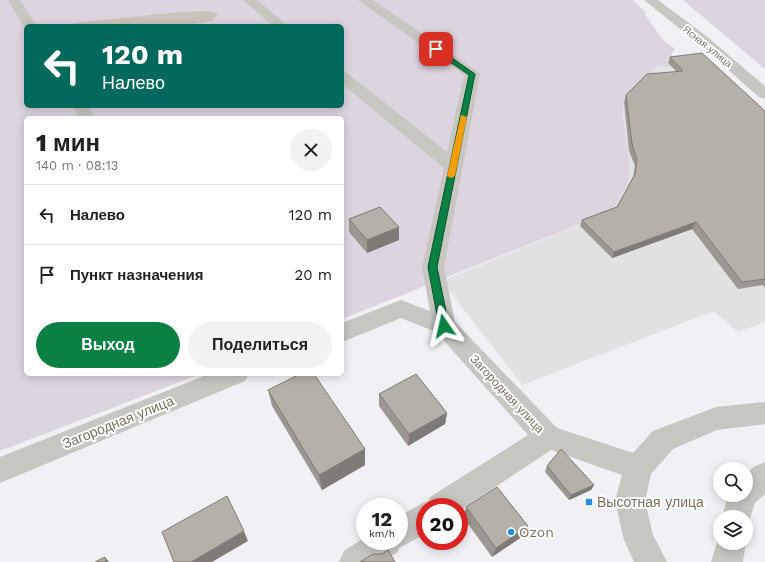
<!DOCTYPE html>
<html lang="ru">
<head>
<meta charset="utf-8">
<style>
  body { margin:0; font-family:"Work Sans",sans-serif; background:#f2f2f2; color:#202124; height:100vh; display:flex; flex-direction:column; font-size:15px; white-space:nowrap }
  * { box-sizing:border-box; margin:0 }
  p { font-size:13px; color:#757577 }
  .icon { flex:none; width:22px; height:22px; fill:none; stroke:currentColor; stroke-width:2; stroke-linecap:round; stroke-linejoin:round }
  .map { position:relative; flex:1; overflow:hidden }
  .panel { position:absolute; left:24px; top:116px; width:320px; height:260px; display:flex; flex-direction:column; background:#fff; border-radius:6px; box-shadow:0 2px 10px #0003 }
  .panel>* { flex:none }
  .guide { position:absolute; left:24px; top:24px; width:320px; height:84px; border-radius:6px; box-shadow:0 2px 10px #0003; background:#00695c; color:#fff; overflow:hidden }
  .fabs { position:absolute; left:713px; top:462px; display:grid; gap:8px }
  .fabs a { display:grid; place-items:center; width:40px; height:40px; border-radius:50%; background:#fff; box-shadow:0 2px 10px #0003; font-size:20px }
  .speed { position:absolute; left:356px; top:498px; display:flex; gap:8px; font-size:20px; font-weight:700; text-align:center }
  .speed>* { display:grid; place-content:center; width:52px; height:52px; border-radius:50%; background:#fff; box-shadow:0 2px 10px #0003; line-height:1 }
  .speed small { font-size:10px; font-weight:400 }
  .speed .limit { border:6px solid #d22; background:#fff; color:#111 }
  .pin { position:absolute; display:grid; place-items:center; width:34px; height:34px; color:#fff; margin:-17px; border-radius:8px; box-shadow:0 2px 6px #0006 }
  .me { position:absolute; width:44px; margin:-22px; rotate:349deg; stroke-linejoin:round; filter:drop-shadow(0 0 3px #0008) }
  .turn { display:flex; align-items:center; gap:14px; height:84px; padding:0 12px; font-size:18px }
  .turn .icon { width:52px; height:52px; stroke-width:2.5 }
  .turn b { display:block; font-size:28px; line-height:34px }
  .round { display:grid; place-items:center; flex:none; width:42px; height:42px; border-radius:21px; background:#f2f2f2 }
  .headline { display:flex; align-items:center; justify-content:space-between; height:68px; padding:0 12px }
  h1 { font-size:24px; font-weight:800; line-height:30px }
  .button { display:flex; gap:8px; margin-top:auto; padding:8px 12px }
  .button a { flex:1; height:46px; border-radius:24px; background:#0b8043; color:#fff; font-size:16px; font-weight:800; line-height:46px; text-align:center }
  .button a+a { background:#f2f2f2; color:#202124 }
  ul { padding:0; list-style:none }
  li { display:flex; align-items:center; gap:12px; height:60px; padding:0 12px; border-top:1px solid #e0e0e0 }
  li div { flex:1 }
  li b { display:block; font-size:15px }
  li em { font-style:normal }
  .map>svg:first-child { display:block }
  .built { fill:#e2e1e1 }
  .green { fill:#dcd4de; fill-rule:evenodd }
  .water { fill:#cac3bb }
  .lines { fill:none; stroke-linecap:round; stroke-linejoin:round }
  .minor { fill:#c8c6c1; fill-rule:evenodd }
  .wall { fill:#9c9790 }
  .shaded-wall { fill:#7f7b76 }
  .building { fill:#b5b0a8; stroke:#7f7b76 }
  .route { fill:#0b8043; stroke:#07532c }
  .slow { fill:#f59e0b }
  .poi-dot { fill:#258fdf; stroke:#fff; stroke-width:1.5 }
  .labels { text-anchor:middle; stroke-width:4; stroke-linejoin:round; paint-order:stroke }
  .far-street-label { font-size:10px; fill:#7b715f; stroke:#fff }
  .street-label { font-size:12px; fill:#7b715f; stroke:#fff }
  .near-street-label { font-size:14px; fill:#7b715f; stroke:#fff }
  .near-poi-label { font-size:14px; fill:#7b715f; stroke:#fff; text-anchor:start }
</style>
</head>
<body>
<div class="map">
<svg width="765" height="562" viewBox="0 0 765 562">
  <rect width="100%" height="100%" fill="#f1f0f4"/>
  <path class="built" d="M674,59L765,112V322L738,332L714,311L522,385L442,281L613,211L619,198L624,137L622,113L625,97L657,66L671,67L664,60Z"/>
  <path class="green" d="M0,0H633L646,13H644L663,40L675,49L671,55L674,59L665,60L671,67L657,66L625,97L622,113L629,163V179L613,211L342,319V118H26V374H200L0,451ZM26,26H342V106H26Z
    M683,0H765V69Z"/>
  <path class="water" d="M209,11L218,14L212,21L179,26H73L74,23L181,12Z"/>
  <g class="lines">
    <path class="minor" d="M8,0H20L37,26H26L25,29Z
      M243,0H257L288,26H273Z
      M358,0H373L477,71L480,74L444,267L455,322L557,428L633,453L653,431L716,407L765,402V424L717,430L673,449L651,474L645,501L653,535L667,562H634L624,540L615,501L622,475L551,450L459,511V507H425V534L399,548L398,552L382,562H339L344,551L365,537V541H399V516L425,502L427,503L430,497L528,435L436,332L401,318L342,342V323L393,303L401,300L430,311L422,267L444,168L342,84V71L347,73L447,152L464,75Z
      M644,0H658L705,35L765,86V99L759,97L695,41Z
      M72,106H88L95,118H79Z
      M209,374H249L245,381L0,483V457Z
      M765,462V494L755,503L747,527L746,528V517H722L728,495H746V474L755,466Z
      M720,533V543L746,542L743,562H711Z"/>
  </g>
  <path class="wall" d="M670,57L765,111V288L763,285L738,289L692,229L612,258L580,226L582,220L617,207L633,178L635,166L629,151L624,102L626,95L676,71L668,63Z
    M349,219L399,227V240L367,253L349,232Z
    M268,390L365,449V465L322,490L272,406Z
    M379,394L447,413L445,424L408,446L379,406Z
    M547,466L594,485L591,490L569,500L545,472Z
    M466,507L523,536L492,557L463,517Z"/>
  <path class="shaded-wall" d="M696,222L692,229L612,258L614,252Z
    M399,227V240L367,253V240Z
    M447,413L445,424L408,446L409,434Z
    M365,449V465L322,490L319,475Z
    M594,485L591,490L569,500L571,495Z
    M528,526L523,536L492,557L496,548Z
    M244,531L248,541L212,562H191Z
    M105,557L109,562H106Z"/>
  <path class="building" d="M702,53L765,111V279L742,282L696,222L614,252L582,220L617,207L635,174L637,160L632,144L626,95L647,74L683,71L670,57Z
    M380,207L399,227L367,240L349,219Z
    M300,374H314L365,449L319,475L268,390Z
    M416,374L447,413L409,434L379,394Z
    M561,449L594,485L571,495L547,466Z
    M497,487L528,526L496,548L466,507Z
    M227,496L244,531L191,562H174L162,532Z
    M388,550L395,562H360L373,554H382Z
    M105,557L106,562H95Z"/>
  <path class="route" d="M434,48H438L475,74L437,267L449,326L447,329H441L439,326L428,267L469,75L434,51Z"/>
  <path class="slow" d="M461,115L467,117L455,176L451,178L447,176Z"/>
  <g class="poi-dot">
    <rect x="585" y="498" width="8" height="8" rx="2"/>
    <circle cx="511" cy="532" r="4"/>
  </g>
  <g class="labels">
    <g class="far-street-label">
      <text transform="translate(708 46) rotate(39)" y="4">Ясная улица</text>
    </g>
    <g class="street-label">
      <text transform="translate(507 394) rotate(47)" y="4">Загородная улица</text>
    </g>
    <g class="near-street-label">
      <text transform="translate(118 422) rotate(-22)" y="5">Загородная улица</text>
    </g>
    <g class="near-poi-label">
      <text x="597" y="507">Высотная улица</text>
      <text x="519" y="537">Ozon</text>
    </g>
  </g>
</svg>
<div class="fabs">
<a><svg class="icon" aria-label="search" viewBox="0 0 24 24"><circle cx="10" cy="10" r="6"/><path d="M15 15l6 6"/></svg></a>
<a><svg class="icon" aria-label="layers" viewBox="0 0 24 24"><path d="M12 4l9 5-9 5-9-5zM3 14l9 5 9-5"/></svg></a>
</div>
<div class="speed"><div>12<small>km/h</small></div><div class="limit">20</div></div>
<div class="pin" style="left:436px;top:49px;background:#d93025"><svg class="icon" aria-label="arrive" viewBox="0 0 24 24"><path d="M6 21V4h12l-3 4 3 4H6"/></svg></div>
<svg class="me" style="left:444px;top:326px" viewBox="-20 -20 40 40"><path d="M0-17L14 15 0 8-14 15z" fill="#0b8043" stroke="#fff" stroke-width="4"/></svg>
<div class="guide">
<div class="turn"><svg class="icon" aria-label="left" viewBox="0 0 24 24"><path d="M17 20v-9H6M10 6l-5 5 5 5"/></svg><div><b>120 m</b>Налево</div></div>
</div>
<section class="panel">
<div class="headline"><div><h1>1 мин</h1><p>140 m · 08:13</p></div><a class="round"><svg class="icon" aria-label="close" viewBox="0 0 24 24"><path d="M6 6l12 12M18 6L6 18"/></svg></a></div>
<ul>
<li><svg class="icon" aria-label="left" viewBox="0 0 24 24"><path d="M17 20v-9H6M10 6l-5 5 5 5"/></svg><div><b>Налево</b></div><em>120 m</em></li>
<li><svg class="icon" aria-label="arrive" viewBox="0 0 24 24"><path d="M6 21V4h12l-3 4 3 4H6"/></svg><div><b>Пункт назначения</b></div><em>20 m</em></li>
</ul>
<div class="button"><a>Выход</a><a>Поделиться</a></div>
</section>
</div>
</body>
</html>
